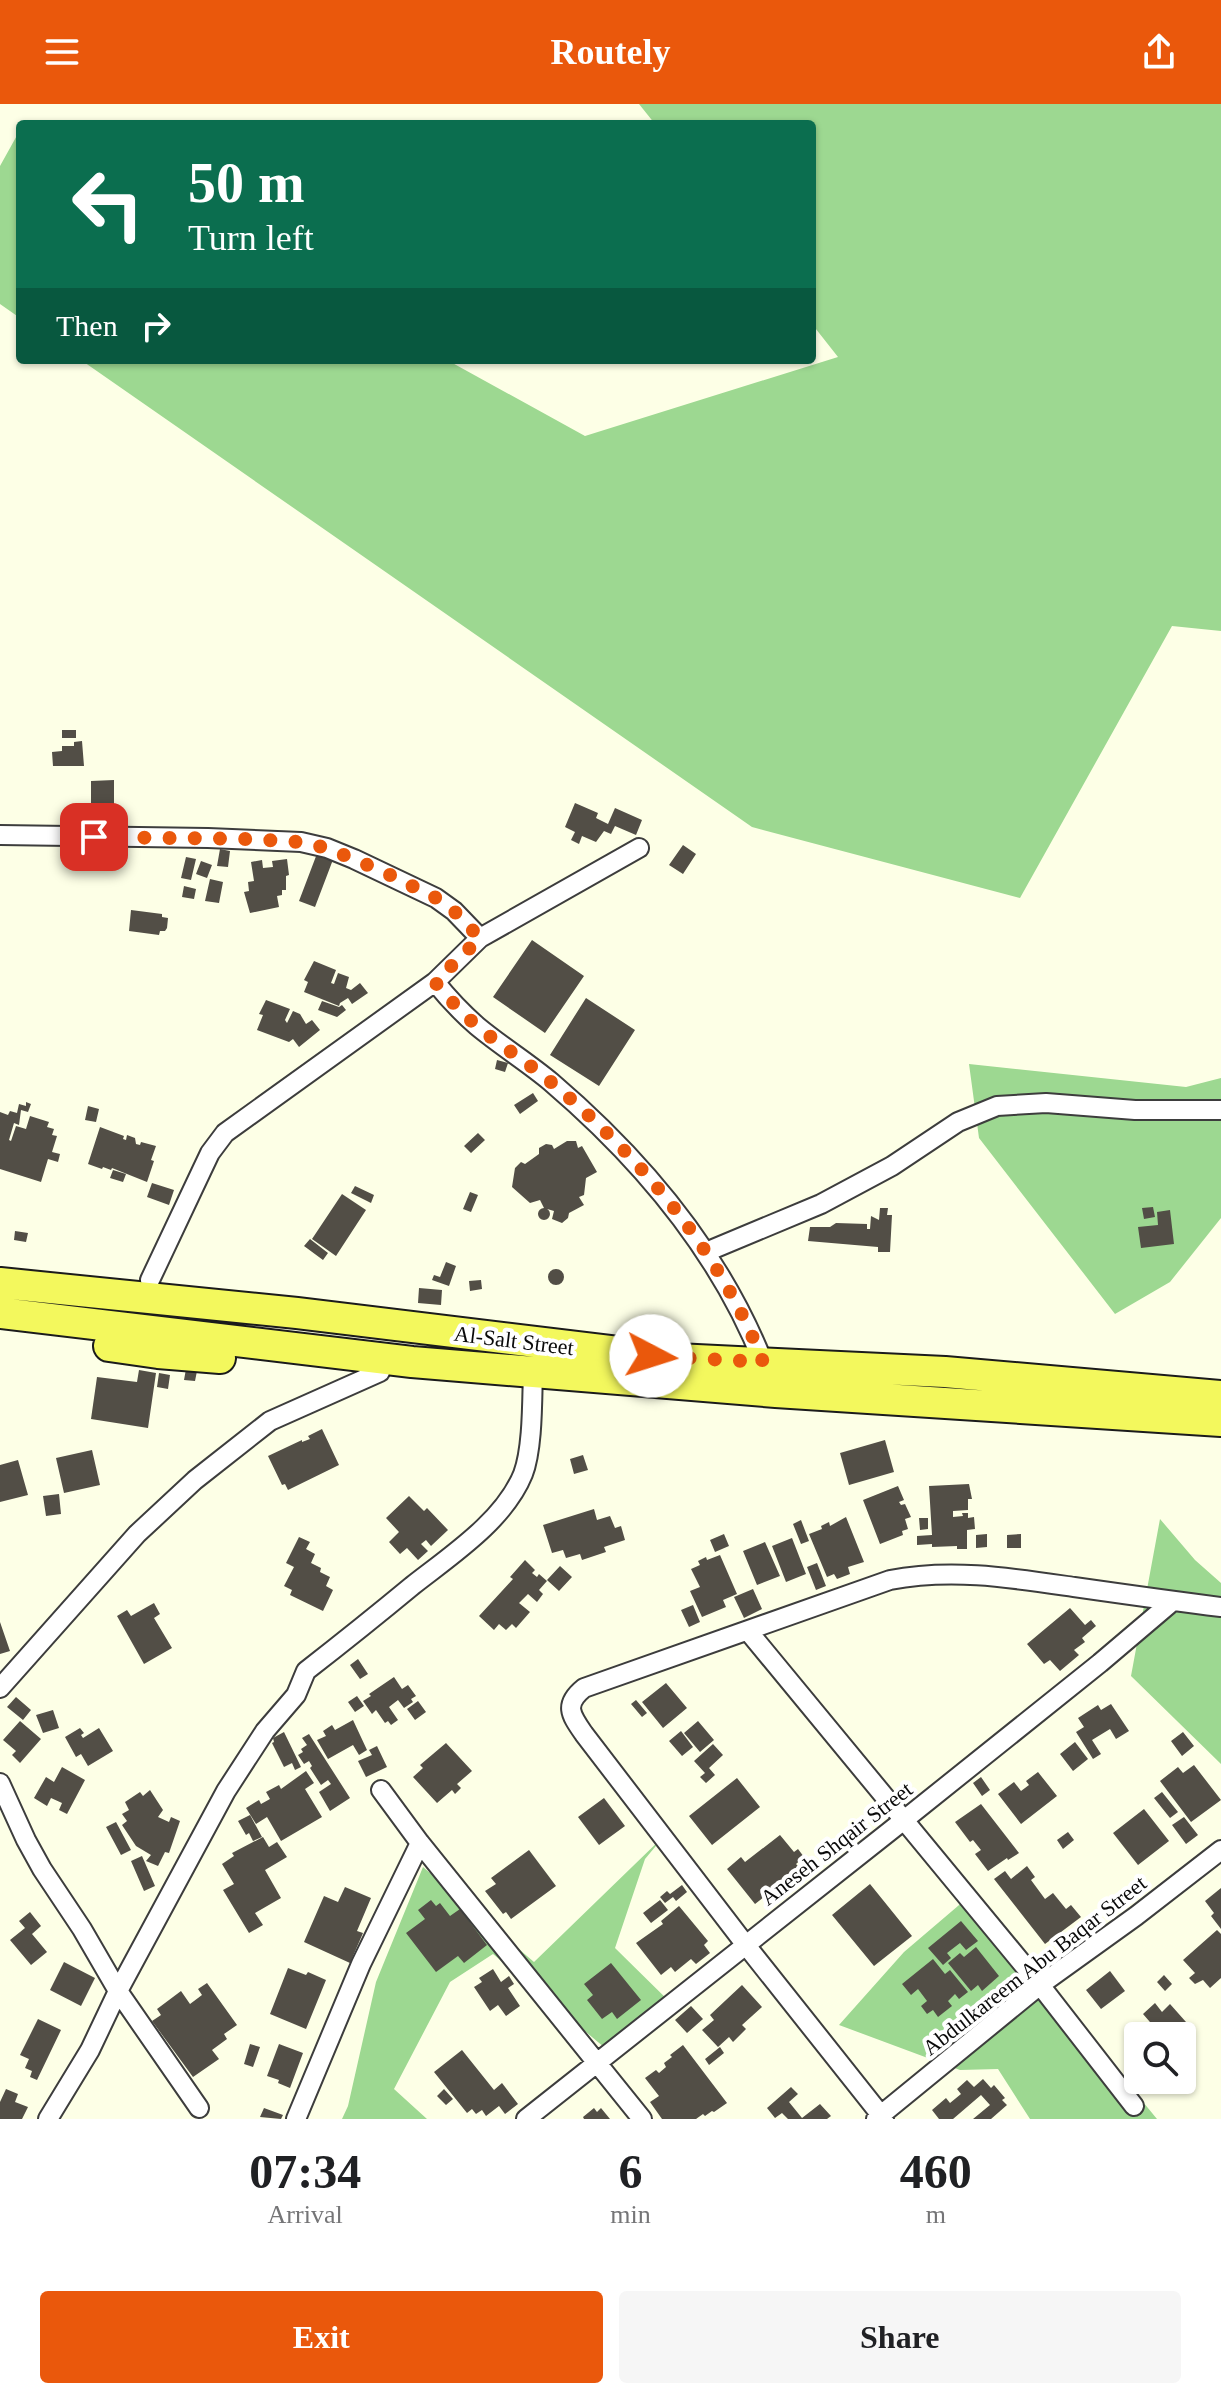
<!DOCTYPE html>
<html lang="en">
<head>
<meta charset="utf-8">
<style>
  body { margin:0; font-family:Georgia,serif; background:#f6f6f6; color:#202124; height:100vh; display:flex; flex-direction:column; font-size:30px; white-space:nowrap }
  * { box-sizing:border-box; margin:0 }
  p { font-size:26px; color:#757577 }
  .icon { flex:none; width:44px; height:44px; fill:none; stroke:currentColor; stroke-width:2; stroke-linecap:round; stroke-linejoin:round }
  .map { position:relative; height:2015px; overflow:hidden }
  .drawer { display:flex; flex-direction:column; background:#fff; flex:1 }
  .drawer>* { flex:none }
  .banner { position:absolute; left:16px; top:16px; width:800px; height:244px; border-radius:8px; box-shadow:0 2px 6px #0004; background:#0b6e4f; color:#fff; overflow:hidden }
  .buttons { position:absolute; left:1124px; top:1918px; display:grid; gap:16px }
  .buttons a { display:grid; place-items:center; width:72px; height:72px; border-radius:8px; background:#fff; box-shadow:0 2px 6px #0004; font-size:40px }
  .pin { position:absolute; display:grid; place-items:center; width:68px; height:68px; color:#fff; margin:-34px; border-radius:16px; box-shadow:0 4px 12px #0006 }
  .me { position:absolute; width:88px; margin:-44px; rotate:95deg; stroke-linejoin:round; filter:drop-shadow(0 0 6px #0008) }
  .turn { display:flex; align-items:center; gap:28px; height:168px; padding:0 40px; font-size:36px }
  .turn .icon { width:104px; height:104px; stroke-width:2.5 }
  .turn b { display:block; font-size:56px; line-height:68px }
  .then { display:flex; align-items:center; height:76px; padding:0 40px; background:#0003; gap:16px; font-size:30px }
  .eta { display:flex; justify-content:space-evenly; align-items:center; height:136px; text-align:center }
  .eta b { font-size:48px; font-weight:700; line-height:56px }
  .button { display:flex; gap:16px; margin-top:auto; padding:16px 40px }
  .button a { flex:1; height:92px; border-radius:8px; background:#ea580c; color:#fff; font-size:32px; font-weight:700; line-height:92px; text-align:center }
  .button a+a { background:#f6f6f6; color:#202124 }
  header { display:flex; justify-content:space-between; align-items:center; height:104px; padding:0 40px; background:#ea580c; color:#fff; font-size:36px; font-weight:700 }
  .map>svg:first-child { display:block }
  .forest { fill:#9dd891 }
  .building { fill:#524e46 }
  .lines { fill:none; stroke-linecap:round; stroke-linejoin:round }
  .street-casing { stroke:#3d3d3d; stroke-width:22 }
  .primary-casing { stroke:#1b1b1b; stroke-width:34 }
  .street { stroke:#fff; stroke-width:18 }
  .primary { stroke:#f3f85d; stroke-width:30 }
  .route { stroke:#ea580c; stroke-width:14; stroke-dasharray:0 25.2 }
  .labels { text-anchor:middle; stroke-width:8; stroke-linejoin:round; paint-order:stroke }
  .street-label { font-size:22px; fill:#0a0a0a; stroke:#fff }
</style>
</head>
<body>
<header><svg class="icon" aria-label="menu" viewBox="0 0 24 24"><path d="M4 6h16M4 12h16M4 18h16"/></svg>Routely<svg class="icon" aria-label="share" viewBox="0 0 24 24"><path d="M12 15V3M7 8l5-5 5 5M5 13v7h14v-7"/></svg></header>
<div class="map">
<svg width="1221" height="2015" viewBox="0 0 1221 2015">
  <rect width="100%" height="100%" fill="#fdffe6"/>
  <path class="forest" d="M639,0H1221V527L1172,522L1020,794L752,723L81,256H447L585,332L838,253L812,220V20H655Z
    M20,26V214L0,200V62Z
    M969,960L1186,983L1221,974V1114L1170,1178L1115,1210L979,1034Z
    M1160,1415L1195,1456L1221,1479V1660L1131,1572Z
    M665,1731L645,1755L615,1844L677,1905L617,1954L493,1850L450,1878L394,1985L427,2015H342L348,2002L376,1878L423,1763L534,1858Z
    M972,1790L1157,2015H1030L998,1965L960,1966L839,1921L904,1848Z"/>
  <path class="building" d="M62,626H76V634H62Z
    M82,637L84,662H53L52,648L62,647V642H74V638Z
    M114,676V704H91V677Z
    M575,699L598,709L596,714L608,720L615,704L642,716L636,731L615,722L611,730L604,727L596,738L582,732L579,740L571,736L575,728L565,723Z
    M683,741L696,750L683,770L669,761Z
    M220,745L230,747L228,763L217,762Z
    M318,747L334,753L315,803L299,797Z
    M186,753L196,755L191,776L181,774Z
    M287,755L289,771L286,772V786H282V791L277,792L279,803L250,809L244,788L249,787L248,778L254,777L251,758L262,756L263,764L273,763L272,757Z
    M201,757L212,761L207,774L196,770Z
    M210,775L223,778L219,799L205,797Z
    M184,782L196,785L194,795L182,793Z
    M131,806L162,810V813L168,814L167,824L165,827H160L159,831L129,827Z
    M532,836L584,872L545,929L493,893Z
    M314,857L336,866L331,879L334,880L338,869L349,873L346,884L351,886L360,879L368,889L352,900L348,894L340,899L339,902L304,888L308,878L304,876Z
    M586,894L635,926L599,982L550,951Z
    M266,896L290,905L285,916L287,919L293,907L300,910L306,920L312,916L320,926L299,943L293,935L289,938L257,926L263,911L259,910Z
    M322,897L339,903L342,901L346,906L337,913L318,906Z
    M497,956L508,959L505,968L495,965Z
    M533,989L538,997L520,1010L514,1001Z
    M26,998L31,1000L28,1008L21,1006L19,1021L14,1019L9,1036L11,1037L16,1022L26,1025L30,1012L49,1018L47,1023L54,1025L52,1031L57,1032L52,1048L60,1050L58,1058L48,1055L41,1078L0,1065V1008L8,1011L10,1007L17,1009L19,1000L26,1002Z
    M88,1002L99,1005L96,1018L85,1016Z
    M100,1023L124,1032L123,1035L126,1036L127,1031L135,1034L136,1040L140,1041L141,1038L156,1042L151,1056L154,1057L147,1078L112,1064L111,1066L103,1063L102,1065L88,1060Z
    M478,1029L485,1036L471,1049L464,1042Z
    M567,1037H576L578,1044L582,1042L597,1068L586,1074L584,1091L579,1093L584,1101L569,1109L568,1114L562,1119L552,1115L554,1107L544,1104L540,1096L530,1099L512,1083L515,1064L521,1058L525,1060L539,1050V1044L546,1040L552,1041L554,1045Z
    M113,1066L126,1070L123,1078L110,1074Z
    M152,1079L174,1086L169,1101L147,1093Z
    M355,1082L374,1091L371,1099L351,1089Z
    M470,1088L478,1091L471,1108L463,1105Z
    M342,1090L366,1106L336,1152L312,1135Z
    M1153,1103L1155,1113L1144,1115L1142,1104Z
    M538 1110a6 6 0 1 1 12 0a6 6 0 1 1-12 0Z
    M880,1104H888L887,1111H892L890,1148H878V1143L808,1137L810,1123H830L836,1119L867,1120V1125H870L871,1112L879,1116Z
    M1170,1106L1174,1140L1141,1144L1138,1123L1158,1121L1157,1108Z
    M15,1127L28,1129L26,1138L14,1136Z
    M310,1135L328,1149L323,1156L304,1142Z
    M446,1158L456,1162L449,1182L432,1176L434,1171L440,1173Z
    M548 1173a8 8 0 1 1 16 0a8 8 0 1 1-16 0Z
    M481,1176L482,1185L470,1187L469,1177Z
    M419,1184L442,1186L441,1201L418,1199Z
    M186,1265L197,1267L195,1277L184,1276Z
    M139,1266L156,1269L148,1324L91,1315L97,1273L137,1278Z
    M159,1269L170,1271L168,1285L157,1283Z
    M322,1325L339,1361L288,1386L285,1380L282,1381L268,1352L302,1336V1338L310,1335L308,1332Z
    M885,1336L894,1368L849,1381L840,1349Z
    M92,1346L100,1381L64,1389L56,1354Z
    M583,1351L588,1366L574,1370L570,1355Z
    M18,1356L28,1391L0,1398V1361Z
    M969,1380L972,1395H968V1406L953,1407V1413L963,1412L962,1409H968V1414L974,1413L975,1425L967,1426V1445H957V1442L932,1443V1440L917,1441V1432L932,1431L929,1382Z
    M898,1382L904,1396L899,1398L901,1401L905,1400L911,1413L905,1415L908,1425L902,1427L903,1431L880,1440L863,1396Z
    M59,1390L61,1410L46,1412L43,1392Z
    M409,1392L424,1407L427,1404L448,1426L431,1442L426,1436L421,1440L428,1447L418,1456L407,1444L400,1450L389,1438L399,1428L386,1414Z
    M594,1405L597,1416L610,1412L615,1424L621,1422L625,1436L604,1443L606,1448L582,1456L580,1450L566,1454L563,1446L552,1449L543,1421Z
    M846,1413L864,1458L848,1463L850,1470L837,1475L834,1470L827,1473L809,1430L822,1425L821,1422L829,1418L830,1422Z
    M919,1414H928V1425L920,1426Z
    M801,1416L809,1437L801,1440L793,1420Z
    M724,1430L729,1442L715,1448L710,1436Z
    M987,1430V1443L976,1444V1431Z
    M1021,1430V1444H1007V1431Z
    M299,1433L310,1438L306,1445L315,1450L311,1459L321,1464L320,1468L330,1473L326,1482L333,1486L323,1507L290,1491L292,1486L284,1482L294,1463L286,1459Z
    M792,1434L806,1470L786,1478L772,1442Z
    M765,1438L780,1472L757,1481L743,1447Z
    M720,1451L737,1490L723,1496L726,1503L702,1513L690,1487L700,1483L691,1465L700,1461L698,1457L706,1453L707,1456Z
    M525,1456L535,1466L532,1469L537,1473L539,1470L547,1477L539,1486L543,1490L537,1498L528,1490L519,1499L530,1508L516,1524L512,1520L506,1526L499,1520L494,1526L479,1512L513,1475L510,1473Z
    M817,1459L826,1482L816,1486L807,1463Z
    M560,1462L572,1473L559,1487L547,1476Z
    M753,1485L762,1505L744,1514L734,1493Z
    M154,1499L160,1510L154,1514L172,1544L144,1560L117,1512L127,1506L131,1512Z
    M693,1501L700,1518L689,1523L681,1506Z
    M1070,1504L1085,1521L1091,1516L1096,1522L1082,1534L1085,1538L1074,1546L1079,1551L1060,1567L1050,1556L1044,1560L1027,1540Z
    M0,1518L10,1547L0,1550Z
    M358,1555L368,1570L360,1575L350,1561Z
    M394,1573L402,1585L408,1581L416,1592L411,1595L413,1598L404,1604L398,1596L389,1603L398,1616L391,1621L388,1617L385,1619L376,1606L372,1610L363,1597L371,1592L369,1590Z
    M666,1579L687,1604L663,1624L642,1598Z
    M357,1592L364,1602L355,1608L348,1598Z
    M16,1593L31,1606L23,1616L7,1603Z
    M636,1596L647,1609L642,1613L631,1600Z
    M418,1597L426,1608L415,1616L407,1605Z
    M1111,1600L1129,1627L1116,1635L1110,1625L1092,1636L1101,1650L1093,1655L1076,1628L1084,1623L1078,1614L1098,1601L1101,1606Z
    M53,1606L59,1624L43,1629L36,1611Z
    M353,1616L367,1646L359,1651L353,1641L328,1655L317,1636L326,1632L323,1627L332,1621L335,1626Z
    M20,1617L41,1635L20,1659L12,1651L16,1647L3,1636Z
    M698,1617L714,1636L700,1648L684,1629Z
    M80,1624L84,1629L81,1631L83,1634L99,1624L113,1647L88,1662L81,1650L76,1653L65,1633Z
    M681,1627L693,1643L682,1652L669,1637Z
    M284,1628L301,1663L295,1666L292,1659L284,1663L272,1639L274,1638L273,1634Z
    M1183,1628L1194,1642L1182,1652L1171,1637Z
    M309,1630L350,1694L330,1707L319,1688L331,1680L328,1676L321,1681L310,1664L312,1662L309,1657L304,1660L298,1651L303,1648L301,1645L307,1641L302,1634Z
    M1075,1638L1088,1655L1073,1667L1060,1650Z
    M446,1639L472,1667L457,1680L461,1684L455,1690L452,1686L437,1699L413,1673L423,1664L420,1661Z
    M713,1640L723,1651L709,1664L715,1671L706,1679L700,1673L705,1669L694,1657Z
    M377,1642L387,1663L366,1673L358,1657L372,1651L369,1646Z
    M1194,1661L1221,1696L1191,1718L1160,1677L1178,1663L1183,1669Z
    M62,1663L85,1676L67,1710L59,1706L62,1699L51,1694L47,1702L34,1694L46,1673L54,1678Z
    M306,1667L314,1679L305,1685L322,1713L281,1737L267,1713L256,1720L246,1704L259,1696L261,1700L270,1695L266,1688L279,1681L281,1685Z
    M1038,1668L1057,1692L1021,1720L998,1690L1014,1678L1021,1687L1029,1681L1026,1677Z
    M981,1673L990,1686L982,1692L973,1679Z
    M737,1674L760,1703L712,1741L689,1712Z
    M150,1686L163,1706L158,1713L169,1718L171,1713L180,1717L169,1749L165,1748L158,1762L146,1757L151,1751L136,1742L122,1721L127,1717L122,1710L129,1706L125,1698L140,1688L143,1692Z
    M1162,1688L1178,1708L1170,1714L1154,1694Z
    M604,1694L625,1722L599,1741L578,1713Z
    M981,1700L1019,1749L1008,1756L1007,1754L988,1767L975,1750L981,1746L973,1736L970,1738L955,1718Z
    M1144,1705L1169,1737L1138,1761L1113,1729Z
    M250,1711L262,1733L253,1737L249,1729L246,1731L238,1717Z
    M1184,1713L1198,1731L1186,1740L1172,1721Z
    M116,1718L131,1746L121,1751L106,1723Z
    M1068,1728L1074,1736L1063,1745L1057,1736Z
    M780,1731L794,1748L798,1745L804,1753L796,1760L799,1763L780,1779L782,1782L774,1788L773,1786L755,1800L727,1765L741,1753L745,1758Z
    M263,1733L269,1743L277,1738L287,1753L265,1766L281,1794L255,1809L263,1821L249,1829L223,1786L234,1780L222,1760L234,1752L232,1749Z
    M529,1746L556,1782L511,1815L506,1808L503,1810L485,1787L496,1780L491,1774Z
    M142,1752L155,1782L144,1787L131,1757Z
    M1027,1762L1035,1773L1031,1776L1045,1795L1053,1789L1066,1805L1071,1801L1081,1813L1045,1840L994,1775L1005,1767L1011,1775Z
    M870,1780L912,1832L874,1862L832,1811Z
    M682,1781L687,1788L676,1797L673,1793L665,1799L660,1793L667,1787L670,1790Z
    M345,1783L371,1794L357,1827L363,1829L350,1859L304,1838L324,1792L338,1798Z
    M1221,1784V1825L1211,1812L1214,1809L1205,1797Z
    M431,1796L436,1802L440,1799L450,1812L460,1805L487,1841L464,1859L458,1852L436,1868L406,1829L425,1815L418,1806Z
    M660,1796L668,1806L651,1819L643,1809Z
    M679,1802L708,1837L704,1841L710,1849L696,1860L691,1855L675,1868L671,1863L661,1871L636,1839L663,1820L661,1817Z
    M30,1808L41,1822L32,1830L47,1848L31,1861L10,1836L25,1824L19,1817Z
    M961,1817L978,1837L966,1846L960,1839L947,1849L951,1854L943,1861L928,1844Z
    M1217,1826L1221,1830V1874L1210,1884L1203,1876L1195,1880L1189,1874L1195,1869L1183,1856Z
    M976,1843L999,1872L982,1887L978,1881L971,1887L948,1859L960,1849L964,1853Z
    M933,1855L945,1870L950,1866L968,1888L959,1895L955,1890L948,1897L952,1902L938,1913L933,1906L927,1910L921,1902L927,1897L918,1885L911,1891L902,1880Z
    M64,1858L95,1874L81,1902L50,1886Z
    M611,1859L641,1896L617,1915L612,1908L602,1915L587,1896L593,1891L584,1880Z
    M288,1864L306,1871L308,1868L326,1876L306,1925L270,1910Z
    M493,1865L501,1878L509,1872L514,1880L508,1884L520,1902L506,1912L498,1901L490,1907L474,1883L482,1878L479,1874Z
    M1110,1867L1125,1887L1101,1905L1086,1886Z
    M1164,1871L1172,1880L1165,1887L1157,1878Z
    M207,1879L237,1921L224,1930L227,1935L212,1946L219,1955L193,1973L152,1917L161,1911L157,1905L181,1887L190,1900L202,1891L198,1885Z
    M742,1881L762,1903L742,1921L746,1925L733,1938L729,1933L718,1943L702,1926L714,1916L710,1911Z
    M1155,1899L1162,1908L1170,1900L1194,1927L1182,1937V1932H1148L1156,1925L1143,1910Z
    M691,1902L703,1915L687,1929L675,1916Z
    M38,1915L61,1926L37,1976L30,1973L32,1967L25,1964L29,1955L20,1951Z
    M250,1940L260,1943L253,1963L244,1960Z
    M279,1940L303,1949L290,1984L278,1979L279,1976L267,1972Z
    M683,1941L727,1999L714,2008L712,2007L705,2012L703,2010L696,2015H662L650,1998L659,1992L645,1974L656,1966L659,1969L666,1963L664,1959L672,1953L670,1951Z
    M720,1943L724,1949L709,1961L705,1955Z
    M462,1946L494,1986L502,1979L518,2000L505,2010L499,2002L486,2012L482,2006L476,2010L472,2005L467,2009L434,1968Z
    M983,1975L991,1984L994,1981L1005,1994L1002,1996L1007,2001L991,2015H973L990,2001L981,1991L953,2015H939L932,2006L946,1994L950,1999L961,1990L957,1985L967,1976L974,1983Z
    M791,1983L798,1990L789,1998L802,2014L820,2000L831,2012L827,2015H788L782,2009L775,2014L767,2004Z
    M6,1985L18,1990L15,1998L28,2003L22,2015H0V1998Z
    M444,1985L453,1995L446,2001L437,1992Z
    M264,2004L283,2011L281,2015L260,2013Z
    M594,2004L597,2008L601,2004L610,2015H584L583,2013Z"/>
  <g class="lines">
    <g class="street-casing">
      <path id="street" d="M0,731L208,734L301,738L327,744L354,755L436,794L454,807L480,834L435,878C448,894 462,909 477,922C501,942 527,958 551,978C641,1055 719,1147 763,1258
        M480,834L639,744
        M706,1148L821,1100L892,1062L958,1018L997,1002L1046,999L1135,1006H1221
        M150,1176L201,1068L210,1049L225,1029L435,878
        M748,1527L1040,1881L1134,2002
        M0,1584L137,1430L195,1376L270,1317L380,1268
        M0,1679L26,1736L42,1765L82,1825L118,1887L199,2004
        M381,1686L420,1739L642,2015
        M48,2015L90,1946L118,1887L226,1687L265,1627L296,1591L306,1567C342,1539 377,1511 412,1482C450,1452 504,1417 523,1370C533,1344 532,1295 533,1266
        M296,2015L361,1860L420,1739
        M526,2015L904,1716L1100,1559L1173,1497
        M876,2015L1040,1881L1136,1812L1221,1746
        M884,2015L745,1840L584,1630C571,1611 563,1601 584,1584L890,1476C952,1464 1012,1474 1074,1483C1123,1490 1172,1497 1221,1503"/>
    </g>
    <g class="primary-casing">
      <path id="primary" d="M0,1179L297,1209L676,1255L945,1268L1221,1292
        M0,1209L412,1258L776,1288L1221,1317
        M109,1242L158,1249L220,1254"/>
    </g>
    <use href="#street" class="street"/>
    <use href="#primary" class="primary"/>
  </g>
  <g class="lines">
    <path class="route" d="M94,733L250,735L301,738L327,744L384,768L436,794L454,807L480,834L435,878C448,894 462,909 477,922C501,942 527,958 551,978C641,1054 720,1147 763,1258L651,1252"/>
  </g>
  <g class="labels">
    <g class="street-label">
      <text transform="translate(514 1236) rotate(7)" y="8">Al-Salt Street</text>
      <text transform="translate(836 1739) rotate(-38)" y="8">Aneseh Shqair Street</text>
      <text transform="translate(1034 1861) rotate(-38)" y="8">Abdulkareem Abu Baqar Street</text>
    </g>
  </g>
</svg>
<div class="buttons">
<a><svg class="icon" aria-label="search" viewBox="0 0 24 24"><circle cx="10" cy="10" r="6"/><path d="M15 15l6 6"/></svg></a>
</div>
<div class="pin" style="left:94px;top:733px;background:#d93025"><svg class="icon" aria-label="arrive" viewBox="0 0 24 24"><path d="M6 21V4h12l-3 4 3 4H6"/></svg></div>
<svg class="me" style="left:651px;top:1252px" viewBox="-20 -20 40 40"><circle r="19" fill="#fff"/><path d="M0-13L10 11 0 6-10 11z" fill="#ea580c"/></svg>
<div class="banner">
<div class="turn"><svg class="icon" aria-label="left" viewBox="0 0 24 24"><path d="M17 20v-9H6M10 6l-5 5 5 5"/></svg><div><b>50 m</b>Turn left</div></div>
<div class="then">Then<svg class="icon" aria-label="right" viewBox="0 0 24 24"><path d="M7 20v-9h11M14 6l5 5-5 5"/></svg></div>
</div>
</div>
<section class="drawer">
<div class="eta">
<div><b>07:34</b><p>Arrival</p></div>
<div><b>6</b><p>min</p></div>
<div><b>460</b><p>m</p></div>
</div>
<div class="button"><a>Exit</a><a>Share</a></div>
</section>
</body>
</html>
